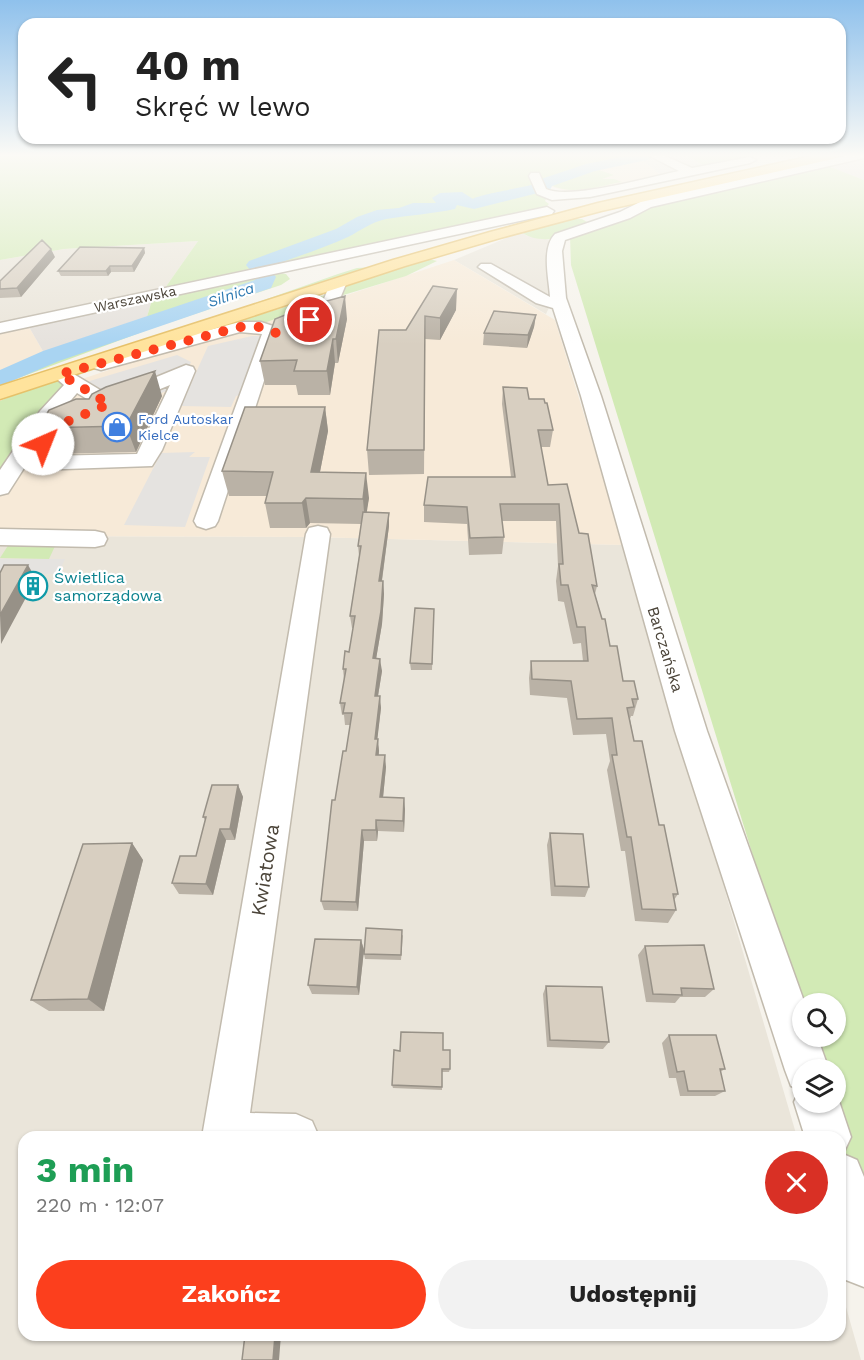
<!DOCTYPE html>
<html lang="pl">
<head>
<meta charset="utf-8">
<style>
  body { margin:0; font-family:"Work Sans",sans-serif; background:#f2f2f2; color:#222; height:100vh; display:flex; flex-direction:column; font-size:22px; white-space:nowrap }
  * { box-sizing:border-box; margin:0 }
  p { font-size:20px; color:#767676 }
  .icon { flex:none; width:33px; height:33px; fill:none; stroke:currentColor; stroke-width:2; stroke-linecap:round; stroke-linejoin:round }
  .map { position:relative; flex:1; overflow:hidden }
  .details { position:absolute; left:18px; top:1131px; width:828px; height:210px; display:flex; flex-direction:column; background:#fff; border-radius:18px; box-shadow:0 2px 4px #0004 }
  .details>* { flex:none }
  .banner { position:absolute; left:18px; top:18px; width:828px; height:126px; border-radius:18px; box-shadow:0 2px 4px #0004; background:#fff; color:#222; overflow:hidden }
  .controls { position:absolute; left:792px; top:993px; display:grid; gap:12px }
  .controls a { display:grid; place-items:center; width:54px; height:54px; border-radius:50%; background:#fff; box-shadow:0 2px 4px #0004; font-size:30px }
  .pin { position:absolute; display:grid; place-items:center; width:51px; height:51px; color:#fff; margin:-26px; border:3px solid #fff; border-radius:50%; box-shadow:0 2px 6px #0007 }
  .me { position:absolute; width:66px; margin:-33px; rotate:44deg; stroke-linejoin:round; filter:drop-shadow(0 0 4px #0008) }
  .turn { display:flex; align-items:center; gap:21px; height:126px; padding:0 18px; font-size:27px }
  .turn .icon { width:78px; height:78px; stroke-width:2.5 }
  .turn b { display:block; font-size:42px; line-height:51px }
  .round { display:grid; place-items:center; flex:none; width:63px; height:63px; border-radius:32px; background:#f2f2f2 }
  .head { display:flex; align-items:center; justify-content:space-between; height:102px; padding:0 18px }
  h1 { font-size:36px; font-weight:700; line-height:45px; color:#1e9e55 }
  .cta { display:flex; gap:12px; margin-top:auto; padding:12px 18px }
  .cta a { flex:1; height:69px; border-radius:36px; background:#fc3f1d; color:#fff; font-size:24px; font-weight:700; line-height:69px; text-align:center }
  .cta a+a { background:#f2f2f2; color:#222 }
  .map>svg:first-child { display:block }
  .residential { fill:#eae5da }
  .commercial { fill:#f7ead8 }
  .industrial { fill:#e6e2dd }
  .green { fill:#d2eab5 }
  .parking { fill:#e5e3e0 }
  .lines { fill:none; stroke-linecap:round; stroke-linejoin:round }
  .river { fill:#a9d4f2; fill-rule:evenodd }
  .minor-casing { stroke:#c2bbae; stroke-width:3 }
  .major-casing { stroke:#e6c16a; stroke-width:3 }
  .minor { fill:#fff; fill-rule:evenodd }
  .major { fill:#ffe39c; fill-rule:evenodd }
  .wall { fill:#bab2a6 }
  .shaded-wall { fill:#979187 }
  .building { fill:#d8cfc1; stroke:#979187; stroke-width:1.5 }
  .route { stroke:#fc3f1d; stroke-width:10; stroke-dasharray:0 18 }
  .labels { text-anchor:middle; stroke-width:4.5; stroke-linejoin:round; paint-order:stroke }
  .far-street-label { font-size:14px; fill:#4b4439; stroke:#fff }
  .far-shop-label { font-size:14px; fill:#366cbe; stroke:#fff; text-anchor:start }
  .far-water-label { font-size:15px; font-style:italic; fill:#2e7ab2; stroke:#fff }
  .culture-label { font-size:16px; fill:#0d838f; stroke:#fff; text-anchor:start }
  .street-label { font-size:16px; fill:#4b4439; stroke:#fff }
  .near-street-label { font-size:20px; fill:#4b4439; stroke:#fff }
</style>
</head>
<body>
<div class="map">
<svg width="864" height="1360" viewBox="0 0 864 1360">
  <rect width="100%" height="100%" fill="#f6f3ec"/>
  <path class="residential" d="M521,232L527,236L552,240L554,297L546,314L454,260Z
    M198,241L165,288L0,323V260L64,249Z
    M0,536L309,537L624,545L797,1137H24V1335H840V1286L861,1360H0Z"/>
  <path class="commercial" d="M640,159L661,175L585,191H565L546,185L594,169Z
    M454,260L555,320L624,545L309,537L0,536V490L73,382L190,343L255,325Z
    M29,327L44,353L0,372V333Z"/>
  <path class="industrial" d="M635,155H685L703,165L660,174Z
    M864,158V180L828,166Z
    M152,300L146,320L50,353H44L29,327Z"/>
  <path class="green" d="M0,155H635L640,159L581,174L599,170L614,175L602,179H614L622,182C599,186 573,196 550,185L570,177L540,186L548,195L545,201L549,204L545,208L165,288L198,241L64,249L0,260Z
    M685,155H760L703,165Z
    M828,166L864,180V1215L829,1103L836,1102V1070L819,1069L809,1037L836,1036V1004H802V1015L571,265L570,236L651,204Z
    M570,219H582L587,222C572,238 540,246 521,232Z
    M429,259L437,261L406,276L337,297L344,287Z
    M375,267L155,338L338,274L357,268Z
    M280,273L286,274L290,279L281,285L150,329L0,385V375L50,353L146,320L152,300Z
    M328,294L327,301L258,325L157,346Z
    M59,380L73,382L0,490V401L40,384Z
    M9,544H56L49,559L0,558Z"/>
  <path class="parking" d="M270,335L250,393L236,396L231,407L181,406L208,346L252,336Z
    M177,355L191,362L179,386L114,412L83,383Z
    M195,452L189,457H210L185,527L124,525L161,453Z
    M0,559H65L58,574H8L0,583Z"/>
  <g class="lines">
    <path class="river" d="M630,155L654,156L647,160L595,171L552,186L550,190L474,209L457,205L455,209C432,214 409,215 386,219C371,222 360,231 348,237C322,249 295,257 268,267L276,277L271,288L59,361L0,386V370L43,351L255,280L256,277L246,265L249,261L336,229L357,217L377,210L399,208L413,203H436L432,198L440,193L462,192L473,199C477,195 525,187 536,184L538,180L586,164Z"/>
    <g class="minor-casing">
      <path id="minor" d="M648,155H663L692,168L750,157L756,160L750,163L590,197L552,200L537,194L529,176L531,173H539L546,189C570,200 650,177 679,171Z
        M849,155H864V158L651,207L630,218L565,240L562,251L566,298L601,396L707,731L805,1004H802V1036H817L829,1070H802V1102H836V1092L851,1137L843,1154L857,1160L864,1177V1287L846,1280L840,1266V1137H805L794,1102L800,1089L791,1086L785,1070L675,731L581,396L553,308L536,303L478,267L481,264H491L550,297C549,279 541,248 555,234L620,212L642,201Z
        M547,207L554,211L552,214L0,333V323Z
        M338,279L346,284L332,318L278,338L218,521L215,526L206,529L197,526L194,521L262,334L240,332L101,370L94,368L92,364L94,360L240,322H261L276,327L319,311L330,284Z
        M186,365L193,367L195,371L162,450L152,466L36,470L28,468L26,465L8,493L0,495V470L40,411L64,385L51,374L53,370H67L110,396ZM170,385L137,454L46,456L59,434L82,421L85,417L82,413L75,411L68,413L55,419L77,393L102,408L109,410Z
        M318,526L327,528L330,534L250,1113L296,1114L312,1121L319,1137H202L306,534L309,528Z
        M0,529L95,531L104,533L107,539L104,545L95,547L0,545Z"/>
    </g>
    <g class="major-casing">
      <path id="major" d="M816,155H839L833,159L601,211L500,238L405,266L0,399V386L393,260L490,232L598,203Z"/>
    </g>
    <use href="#minor" class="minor"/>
    <use href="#major" class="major"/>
  </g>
  <path class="wall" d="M144,248L145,253L134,272H111L108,276H61L58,271Z
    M55,257L21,297L0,298V281Z
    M433,286L456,310L440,340L425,339L424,474L369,475L367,450L406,330Z
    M536,315L534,327L527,348L483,345L484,333Z
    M347,319L338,363H335L330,395H298L296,385H265L260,361Z
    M503,387L529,399L553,430L550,447H541L548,485L579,533L597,586L595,594L610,646L623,681L638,699L633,716H631L630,719L634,741L659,825L678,894L674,900L676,910L668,923L635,921L625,851H621L607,770L610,761L606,734L573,735L567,698L530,695L529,678L531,661H583L581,643L573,644L564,602L558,601L556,581L558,566L556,521H502L504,537L502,554L469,555L467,524L424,522V505L511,477L502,404Z
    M162,396L136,452L50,454L38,428Z
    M325,407L328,431L320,472L369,498L366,512L389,513V526L382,581H383L384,594L382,624L376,659L382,671L378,696L381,708L377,739L379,751V755L386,767L383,797L405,809L404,832L378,831L377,841H364L358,911L324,910L321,901L335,800L346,751L350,725H345L344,715H342L340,703L344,680L343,669L349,652L353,628H352L350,616L359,556L358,546L361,524L310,523L306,528H270L265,503L267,496H229L222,471Z
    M434,609L432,670H411L410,663Z
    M238,785L243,797L235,840H226L213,895L179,894L172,883L196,856L205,820L203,817Z
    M550,833L589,887L585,897L551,896L547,845Z
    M132,843L143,860L104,1011H49L31,1000Z
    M403,935L401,960L365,959L364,954Z
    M361,940L364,950L359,995L312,994L308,985Z
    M645,946L714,989L705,997H680L675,1003L646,1002L638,955Z
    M546,986L609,1042L603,1049L547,1047L543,994Z
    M669,1035L725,1069L720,1072L725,1091L715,1096H680L676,1078H669L662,1043Z
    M443,1050L450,1069L449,1072H442V1090L393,1088L392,1085L400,1051Z"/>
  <path class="shaded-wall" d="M144,248L145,253L134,272L132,266Z
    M51,249L55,257L21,297L17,288Z
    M110,266L111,272L108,276L106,271Z
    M457,289L456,310L440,340V318Z
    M345,296L347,319L338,363L336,339Z
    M536,315L534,327L527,348L528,335Z
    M333,339L335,363L330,395L327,371Z
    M155,371L162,396L136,452L126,426Z
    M325,407L328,431L315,497L311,472Z
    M366,473L369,498L365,524L363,499Z
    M306,498L310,523L306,528L302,503Z
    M389,513V526L380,594L379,581Z
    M28,565L36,579L1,644L0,615Z
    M383,581L384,594L382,624L374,671L373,658Z
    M380,659L382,671L376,708L375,696Z
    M380,696L381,708L376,751L375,739Z
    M378,739L379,751L377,767L376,755Z
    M385,755L386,767L382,808L380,797Z
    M238,785L243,797L235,840L230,829Z
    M404,798L405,809L404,832L403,821Z
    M376,820L378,831L377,841L376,830Z
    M220,829L226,840L213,895L206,884Z
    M362,830L364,841L358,911L356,902Z
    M132,843L143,860L104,1011L88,999Z
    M361,940L364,950L359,995L357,987Z
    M275,1335H281L279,1360H273Z"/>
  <path class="building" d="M42,240L51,249L17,288L0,289V281Z
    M80,247L144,248L132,266H110L106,271H58Z
    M433,286L457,289L440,318L425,316L424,450H367L379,330H406Z
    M345,296L336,339H333L327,371H294L297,360L260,361L275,319L305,307Z
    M494,311L536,315L528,335L484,333Z
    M155,371L126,426L38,428L49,410L76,399H89L92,394L106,387Z
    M503,387L527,388L529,399H544L545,403H547L553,430H538L548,485L567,484L579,533L588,534L597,586L592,585L602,619H605L610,646H617L623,681H634L638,699H632L634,707L627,708L634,741H642L659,825H664L678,894H673L676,910L642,909L631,837H627L612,755H617L612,718L577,719L571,681L532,679L531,661H588L585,627H577L568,585H561L559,564H563L559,504H500L504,537L470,538L467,507L424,505L428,477H515Z
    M245,407H325L311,472L366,473L363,499L306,498L302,503H265L273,472L222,471Z
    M363,512L389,513L379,581H383L381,611L373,658L380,659L375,696H380L375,739H378L376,755H385L380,797L404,798L403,821L376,820V830H362L356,902L321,901L332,800H335L343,751H346L352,713H343L345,703H340L346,669H343L345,651L349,652L355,616H350L361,546H358Z
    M4,565H28L0,615V573Z
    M415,608L434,609L432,664L410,663Z
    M212,785H238L230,829H220L206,884L172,883L180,856H196L206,817H203Z
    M550,833L583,834L589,887L555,886Z
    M132,843L88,999L31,1000L83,844Z
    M366,928L402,930L401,955L364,954Z
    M315,939L361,940L357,987L308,985Z
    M704,945L714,989L681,988L682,995L653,994L645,946Z
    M546,986L602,987L609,1042L550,1040Z
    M401,1032L443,1033V1050H450V1069H442V1087L392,1085L394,1050L400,1051Z
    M669,1035H716L725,1069H720L725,1091H688L684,1071L677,1072Z
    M245,1335H275L273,1360H242Z"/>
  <linearGradient id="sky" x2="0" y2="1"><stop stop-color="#8fc1ec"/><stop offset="0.45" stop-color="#fbfaf6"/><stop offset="1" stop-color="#fbfaf6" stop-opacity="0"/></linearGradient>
  <rect width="864" height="345" fill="url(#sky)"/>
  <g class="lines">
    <path class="route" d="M43,444L51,430L57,426L109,404L60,374L240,327H261L276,333L310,320"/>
  </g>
  <defs>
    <g id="shop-ring" transform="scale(1.5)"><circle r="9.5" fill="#fff" stroke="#3f7fe0" stroke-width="1.5"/><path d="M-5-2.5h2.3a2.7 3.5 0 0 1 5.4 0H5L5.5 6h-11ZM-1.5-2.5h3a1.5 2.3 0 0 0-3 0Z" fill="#3f7fe0"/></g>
    <g id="building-ring" transform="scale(1.5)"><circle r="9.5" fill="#fff" stroke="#0f9aa8" stroke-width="1.5"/><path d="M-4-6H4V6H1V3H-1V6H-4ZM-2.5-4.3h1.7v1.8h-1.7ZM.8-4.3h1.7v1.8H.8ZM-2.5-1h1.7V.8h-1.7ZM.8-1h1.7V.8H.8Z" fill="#0f9aa8"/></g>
  </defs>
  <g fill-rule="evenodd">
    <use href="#shop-ring" x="117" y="427"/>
    <use href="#building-ring" x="33" y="586"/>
  </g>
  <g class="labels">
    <g class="far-street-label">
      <text transform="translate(135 299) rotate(-12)" y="5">Warszawska</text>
    </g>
    <g class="far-shop-label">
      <text x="138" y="424">Ford Autoskar<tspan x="138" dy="16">Kielce</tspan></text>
    </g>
    <g class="far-water-label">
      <text transform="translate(231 295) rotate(-19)" y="5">Silnica</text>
    </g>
    <g class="culture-label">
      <text x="54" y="583">Świetlica<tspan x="54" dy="18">samorządowa</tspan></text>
    </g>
    <g class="street-label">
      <text transform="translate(666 649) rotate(73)" y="6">Barczańska</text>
    </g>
    <g class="near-street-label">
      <text transform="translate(265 870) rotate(-81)" y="7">Kwiatowa</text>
    </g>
  </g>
</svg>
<div class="controls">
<a><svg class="icon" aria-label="search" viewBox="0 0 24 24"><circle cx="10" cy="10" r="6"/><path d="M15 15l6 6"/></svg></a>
<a><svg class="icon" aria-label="layers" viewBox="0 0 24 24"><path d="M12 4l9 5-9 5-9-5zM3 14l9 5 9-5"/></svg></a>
</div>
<div class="pin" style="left:310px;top:320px;background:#d93025"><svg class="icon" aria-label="arrive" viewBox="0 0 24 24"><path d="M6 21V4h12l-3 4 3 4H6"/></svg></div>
<svg class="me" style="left:43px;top:444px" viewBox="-20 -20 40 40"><circle r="19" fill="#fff"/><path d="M0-13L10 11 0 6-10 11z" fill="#fc3f1d"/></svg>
<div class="banner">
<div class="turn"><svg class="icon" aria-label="left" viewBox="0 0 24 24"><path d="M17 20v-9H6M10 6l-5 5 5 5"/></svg><div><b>40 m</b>Skręć w lewo</div></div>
</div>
<section class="details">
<div class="head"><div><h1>3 min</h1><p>220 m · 12:07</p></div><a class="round" style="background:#d93025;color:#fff"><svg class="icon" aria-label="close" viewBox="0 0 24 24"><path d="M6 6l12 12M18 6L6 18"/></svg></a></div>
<div class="cta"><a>Zakończ</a><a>Udostępnij</a></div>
</section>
</div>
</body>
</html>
